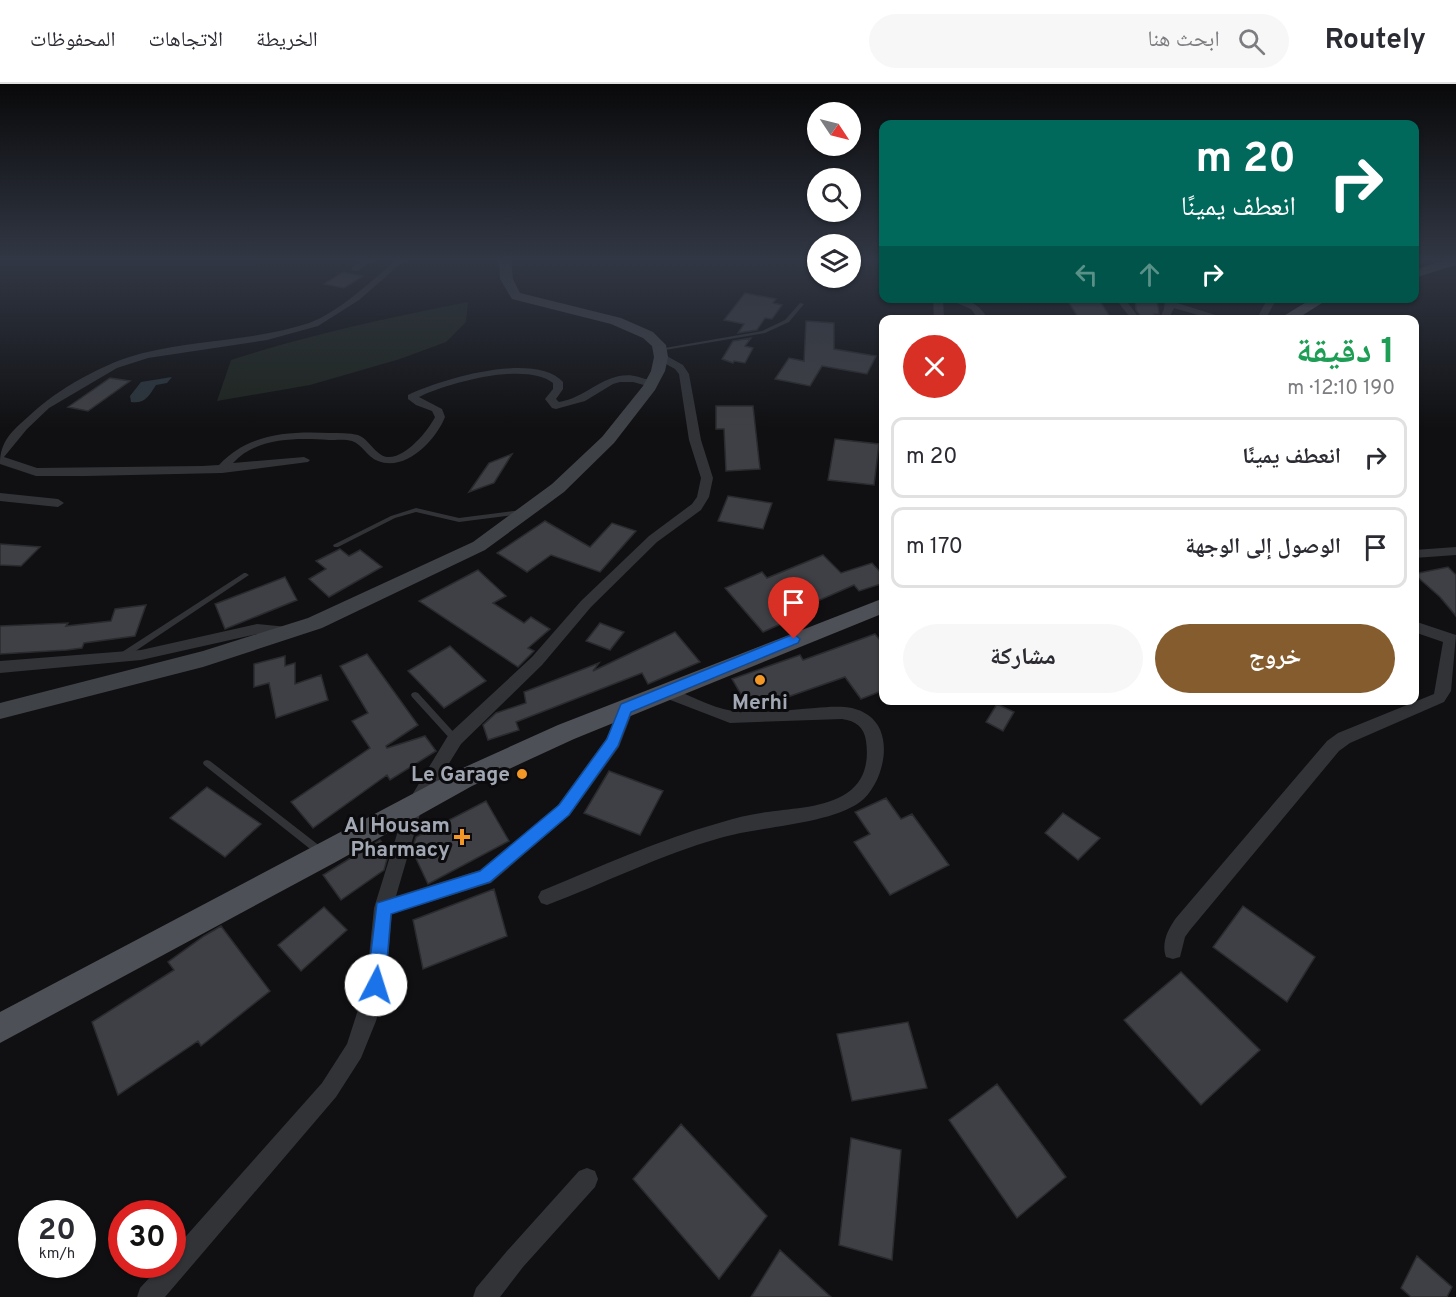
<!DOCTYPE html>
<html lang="ar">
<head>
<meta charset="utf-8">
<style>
  body { margin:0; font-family:Overpass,"Noto Naskh Arabic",sans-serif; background:#f7f7f7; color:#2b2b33; direction:rtl; height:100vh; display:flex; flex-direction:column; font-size:22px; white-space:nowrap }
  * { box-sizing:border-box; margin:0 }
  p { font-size:20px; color:#7c7c81 }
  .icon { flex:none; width:33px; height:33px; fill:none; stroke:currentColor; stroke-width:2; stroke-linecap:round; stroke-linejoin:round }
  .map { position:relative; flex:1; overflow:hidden; direction:ltr }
  .side { position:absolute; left:879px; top:231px; width:540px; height:390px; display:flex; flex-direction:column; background:#fff; border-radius:12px; box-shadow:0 2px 4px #0004; direction:rtl }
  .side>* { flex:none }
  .banner { position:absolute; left:879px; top:36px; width:540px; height:183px; border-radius:12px; box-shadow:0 2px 4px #0004; direction:rtl; background:#00695c; color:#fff; overflow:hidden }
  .needle { width:39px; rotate:125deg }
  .buttons { position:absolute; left:807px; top:18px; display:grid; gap:12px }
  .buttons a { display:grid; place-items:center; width:54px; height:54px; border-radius:50%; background:#fff; box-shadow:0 2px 4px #0004; font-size:30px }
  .speed { position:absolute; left:18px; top:1116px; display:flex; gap:12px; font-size:30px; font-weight:700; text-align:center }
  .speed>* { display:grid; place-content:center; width:78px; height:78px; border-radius:50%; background:#fff; box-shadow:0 2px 4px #0004; line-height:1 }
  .speed small { font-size:15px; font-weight:400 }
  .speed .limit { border:9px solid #d22; background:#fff; color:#111 }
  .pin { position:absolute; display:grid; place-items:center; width:51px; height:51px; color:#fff; margin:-62px -26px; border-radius:50% 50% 50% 0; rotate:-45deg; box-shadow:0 0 6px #0007 }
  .pin .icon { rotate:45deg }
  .me { position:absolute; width:66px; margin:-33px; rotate:5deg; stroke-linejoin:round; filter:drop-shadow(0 0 4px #0008) }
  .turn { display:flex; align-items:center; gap:21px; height:126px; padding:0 24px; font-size:27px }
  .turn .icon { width:78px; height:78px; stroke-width:2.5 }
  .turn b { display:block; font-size:42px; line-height:51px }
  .lanes { display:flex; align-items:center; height:57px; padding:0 24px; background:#0003; justify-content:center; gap:30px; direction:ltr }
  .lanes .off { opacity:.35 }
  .round { display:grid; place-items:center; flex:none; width:63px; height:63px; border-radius:32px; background:#f7f7f7 }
  .headline { display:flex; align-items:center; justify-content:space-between; height:102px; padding:0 24px }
  h1 { font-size:36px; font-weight:700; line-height:45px; color:#1e9e55 }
  .button { display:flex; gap:12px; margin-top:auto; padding:12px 24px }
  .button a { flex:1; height:69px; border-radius:36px; background:#855c2e; color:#fff; font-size:24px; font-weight:700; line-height:69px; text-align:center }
  .button a+a { background:#f7f7f7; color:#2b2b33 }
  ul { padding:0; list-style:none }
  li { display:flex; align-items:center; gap:18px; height:81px; margin:0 12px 9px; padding:0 12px; border:3px solid #e1e1e2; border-radius:12px }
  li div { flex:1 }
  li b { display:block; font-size:22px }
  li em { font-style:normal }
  header { display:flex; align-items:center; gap:36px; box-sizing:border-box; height:84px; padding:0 30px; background:#fff; border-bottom:2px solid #e1e1e2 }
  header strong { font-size:28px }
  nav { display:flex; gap:33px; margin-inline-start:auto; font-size:21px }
  .search { width:420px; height:54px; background:#f7f7f7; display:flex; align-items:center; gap:15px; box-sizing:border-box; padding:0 21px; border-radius:33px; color:#7c7c81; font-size:22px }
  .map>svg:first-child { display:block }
  .green { fill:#1d241d }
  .water { fill:#2a343a }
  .building { fill:#3f4045; stroke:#2a2b2e; stroke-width:1.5 }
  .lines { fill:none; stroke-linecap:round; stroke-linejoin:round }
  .service { fill:#313337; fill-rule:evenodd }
  .minor { fill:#313337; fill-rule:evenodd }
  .secondary { fill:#3f4247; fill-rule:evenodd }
  .primary { fill:#4d5056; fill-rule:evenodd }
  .route { fill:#1a73e8; stroke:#114b97; stroke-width:1.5 }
  .poi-dot { fill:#f39827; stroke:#0b0b0d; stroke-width:2 }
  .labels { text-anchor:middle; stroke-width:6; stroke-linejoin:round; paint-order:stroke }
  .poi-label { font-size:21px; font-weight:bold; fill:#a1a8b3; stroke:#0b0b0d; text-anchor:end }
</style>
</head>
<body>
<header>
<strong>Routely</strong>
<div class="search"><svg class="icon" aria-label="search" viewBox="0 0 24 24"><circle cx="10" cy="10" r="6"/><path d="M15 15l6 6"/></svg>ابحث هنا</div>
<nav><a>الخريطة</a><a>الاتجاهات</a><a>المحفوظات</a></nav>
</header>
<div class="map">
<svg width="1456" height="1213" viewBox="0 0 1456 1213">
  <rect width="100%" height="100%" fill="#101012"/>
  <path class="green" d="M468,218L466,238L446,258L400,275L310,301L217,317L231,276C308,251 387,234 468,218Z"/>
  <path class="water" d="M172,293L167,299L156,301C149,312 145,320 131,318L130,312L141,298Z"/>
  <path class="building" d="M343,188L363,192L344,204L324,200Z
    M745,209L776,215L773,219L782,221L772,235L765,234L757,246L738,249L744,240L724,236Z
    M1066,214H1098L1110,233H1078Z
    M1135,214L1157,216L1159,230H1154L1155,236H1143L1136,226Z
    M806,237L834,239V265L876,272L867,290L822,282L810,302L775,295L789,274L804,277Z
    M751,254L745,262L753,264L745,279L734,277L733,279L722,275L733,257Z
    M110,294L130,297L88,327L68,323Z
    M716,322H753L760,385L726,387L724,345H716Z
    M835,355L879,360L874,401L828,396Z
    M512,370L494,399L469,408L489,379Z
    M728,412L772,419L763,445L718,437Z
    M545,437L590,463L612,439L636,447L600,488L551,471L527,488L497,469Z
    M0,460L40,463L21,482L0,481Z
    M340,465L349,472L360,466L382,483L329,513L309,495L326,485L316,477Z
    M823,471L841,489L872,479L884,492V499L859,507L854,501L797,526L801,531L763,548L725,504L762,488L767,494Z
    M1448,483L1456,491V532L1440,513L1414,490Z
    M478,486L506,512L493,519L524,539L531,533L550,545L528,564L534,567L518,583L419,517Z
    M285,493L297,516L225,545L215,520Z
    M146,521L135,552L84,559L82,564L67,566L0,570V542L68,539L66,542L111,537L115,525Z
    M600,539L624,548L610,566L586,557Z
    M675,548L700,578L648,600L642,589L516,638L519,646L488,656L483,641L496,629L526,619L524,608L599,579L593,587Z
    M875,550L884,561V606L861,615L845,593L750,626L732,595L800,571L803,576Z
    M450,562L486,597L444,624L408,587Z
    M367,570L418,641L386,662L387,664L425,652L436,667L390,696L387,691L313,744L291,718L370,664L352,637L368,629L340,582Z
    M285,572V582L295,579V600L321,591L328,616L276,634L269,599L254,603V580Z
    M997,620L1014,628L1003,647L986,638Z
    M609,687L663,707L640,751L584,729Z
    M207,703L261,740L225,773L170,734Z
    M886,714L901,735L912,730L949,781L890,811L854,758L870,750L855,728Z
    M486,717L509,757L428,800L412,766L416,753Z
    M1063,729L1100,754L1078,776L1045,749Z
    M380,756L389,768L384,786L341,816L323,791Z
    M494,805L507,852L423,885L413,836Z
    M1243,822L1315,873L1287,918L1213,863Z
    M324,823L347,846L301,887L278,861Z
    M221,842L270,907L201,962L198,957L118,1011L92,938L174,886L168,878L204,852Z
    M1181,888L1260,966L1201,1021L1124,936Z
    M908,938L927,1004L852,1017L837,950Z
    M997,1000L1066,1093L1017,1134L949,1036Z
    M681,1040L767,1132L719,1195L633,1095Z
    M851,1054L901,1066L892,1176L839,1161Z
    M780,1166L831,1213H751Z
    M1417,1172L1452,1203L1447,1213H1411L1401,1204Z"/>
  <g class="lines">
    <path class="service" d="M800,219L804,220L789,238L765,249L659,267L657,266L659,265L762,247L785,236Z
      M416,424L459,434L521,426L524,428L521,430L459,438L416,428L395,434L338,463H334L333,461L391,432Z
      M244,489H246L249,491L125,574H119L118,572L119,570Z
      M415,608L418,609L458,653L459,655L458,657L455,658L452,657L412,613L411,611L412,609Z
      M207,676L210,677L325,766L326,769L325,772L322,773L319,772L204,681L203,679L204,677Z"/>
    <path class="minor" d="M366,175H375L358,187H352V183Z
      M397,175H406L359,216L318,242L267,256L148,274L117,284L49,324L27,345L4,373L37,384L202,382L219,381C248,349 290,347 330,349C339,349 349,349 358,351C369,355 375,371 387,373C405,375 428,347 435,333L432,327L416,321L408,315V311C441,295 535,267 563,298V305L556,315L559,318C588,314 607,284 639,293C645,295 651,296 656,300L651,303L633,298H620L613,300L585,317L556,325L552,324L545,315L553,305V299C526,277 448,299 419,313L442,325L445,333C436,356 406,388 378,377C367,373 363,361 352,357C346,355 336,356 329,356C297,354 257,353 233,379L304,373L310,376L308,378L222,389L86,392H36L0,380C0,357 12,347 29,332C57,305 106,278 143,269C198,255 255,257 309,239C338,229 374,195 397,175Z
      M933,214H943L944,236H934Z
      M945,214C964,214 979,217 988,236H979L971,225Z
      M1115,214H1124L1141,236H1132Z
      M1165,214H1175L1174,218L1231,236H1215L1174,224L1168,236H1159L1164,225Z
      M1268,214H1277L1265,236H1256Z
      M657,271H665L683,281L689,290L701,356L713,394L709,413L701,426L657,458L591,523L542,581L461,660L422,723L396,812L480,786L558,721L606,655L621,620H631L634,624L619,663L570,731L491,799L392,830L386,901L376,937L361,974L336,1013L165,1213H137L140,1204L162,1180H172V1168L322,999L347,960L366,901L374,824L406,721L449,650L532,573L581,517L649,452L692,420L697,413L701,394L689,356L679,290L675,285L657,275Z
      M0,409L58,415L64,419L58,423L0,417Z
      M1456,463V471L1414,474V466Z
      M1414,537L1456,551L1451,607L1444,618L1350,659L1339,667L1190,846L1185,853L1180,873L1173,875L1166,873C1161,859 1168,845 1176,834L1327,657L1338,649L1434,610L1443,558L1414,548Z
      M257,540L288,543L295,548L288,553L257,550L141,576L0,589V577L141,566Z
      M665,602C687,609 710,624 733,627C759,630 788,626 815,624C832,623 852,620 868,631C896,650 883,701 860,718C828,741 760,742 720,754C660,771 605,799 547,821L541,819L538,813L541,807C599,783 658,756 719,739C735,734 751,730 768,728C794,724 824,724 847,709C865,697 869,677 866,657C864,643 856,637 842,635L730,639L660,612L657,608L660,604Z
      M587,1084L595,1087L598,1095L595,1103L523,1183L500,1213H473L476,1204L507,1167L579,1087Z"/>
    <path class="secondary" d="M499,175H511L513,195L520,209L621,234L653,248L666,261L668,273L665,287L655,306L614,359L564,408L485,466L322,544L203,583L0,635V619L203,567L308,534L473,458L552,400L602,353L643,302L651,287L654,273L652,262L643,254L611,240L512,215L500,195Z"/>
    <path class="primary" d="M1450,175H1456V181L1414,194V186Z
      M1313,214H1330L1295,236H1277Z
      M884,514V529L574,655L472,702L334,779L0,959V928L454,688L558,641Z"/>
  </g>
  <linearGradient id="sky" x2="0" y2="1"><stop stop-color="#09090a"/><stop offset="0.51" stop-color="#313744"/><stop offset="1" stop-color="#313744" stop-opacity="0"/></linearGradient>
  <rect width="1456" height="344" fill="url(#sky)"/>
  <path class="route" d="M794,550L800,555L798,559L631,628L618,662L569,731L490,798L391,830L385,901L382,907L376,910L370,907L367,901L377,819L480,787L559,721L607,655L621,620Z"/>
  <g class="poi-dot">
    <circle cx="760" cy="596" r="6"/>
    <circle cx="522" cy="690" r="6"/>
    <path d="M459 744h6v6h6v6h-6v6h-6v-6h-6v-6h6z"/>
  </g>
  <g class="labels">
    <g class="poi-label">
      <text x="760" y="625" text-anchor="middle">Merhi</text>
      <text x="510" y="697">Le Garage</text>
      <text x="450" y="748">Al Housam<tspan x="450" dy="24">Pharmacy</tspan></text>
    </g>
  </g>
</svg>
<div class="buttons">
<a><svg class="needle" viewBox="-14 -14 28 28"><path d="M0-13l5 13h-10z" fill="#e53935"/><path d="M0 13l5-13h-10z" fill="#7c7c81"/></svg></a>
<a><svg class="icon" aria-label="search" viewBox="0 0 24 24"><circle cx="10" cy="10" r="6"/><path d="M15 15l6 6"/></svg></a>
<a><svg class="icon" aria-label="layers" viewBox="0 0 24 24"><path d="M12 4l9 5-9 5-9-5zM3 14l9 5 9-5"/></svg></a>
</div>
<div class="speed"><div>20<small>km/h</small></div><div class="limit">30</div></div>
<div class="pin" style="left:794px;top:555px;background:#d93025"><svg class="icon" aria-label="arrive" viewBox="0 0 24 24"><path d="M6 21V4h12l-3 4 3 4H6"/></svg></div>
<svg class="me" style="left:376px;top:901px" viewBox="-20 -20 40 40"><circle r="19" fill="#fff"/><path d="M0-13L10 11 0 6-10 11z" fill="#1a73e8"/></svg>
<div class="banner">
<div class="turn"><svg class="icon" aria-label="right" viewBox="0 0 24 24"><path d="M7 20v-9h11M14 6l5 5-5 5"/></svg><div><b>20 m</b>انعطف يمينًا</div></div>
<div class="lanes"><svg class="icon off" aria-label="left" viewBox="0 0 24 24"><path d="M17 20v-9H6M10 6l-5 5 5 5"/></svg><svg class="icon off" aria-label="ahead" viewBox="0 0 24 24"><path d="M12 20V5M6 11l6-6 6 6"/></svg><svg class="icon" aria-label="right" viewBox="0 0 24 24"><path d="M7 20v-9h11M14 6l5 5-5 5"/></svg></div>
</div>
<section class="side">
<div class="headline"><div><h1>1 دقيقة</h1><p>190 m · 12:10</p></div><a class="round" style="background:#d93025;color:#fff"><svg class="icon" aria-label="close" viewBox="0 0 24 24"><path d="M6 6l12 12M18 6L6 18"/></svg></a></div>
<ul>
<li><svg class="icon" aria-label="right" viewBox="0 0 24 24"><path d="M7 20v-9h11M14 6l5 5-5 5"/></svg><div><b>انعطف يمينًا</b></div><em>20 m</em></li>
<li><svg class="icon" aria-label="arrive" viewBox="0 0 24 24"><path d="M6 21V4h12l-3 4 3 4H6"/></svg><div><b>الوصول إلى الوجهة</b></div><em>170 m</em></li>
</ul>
<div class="button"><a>خروج</a><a>مشاركة</a></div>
</section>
</div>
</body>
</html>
